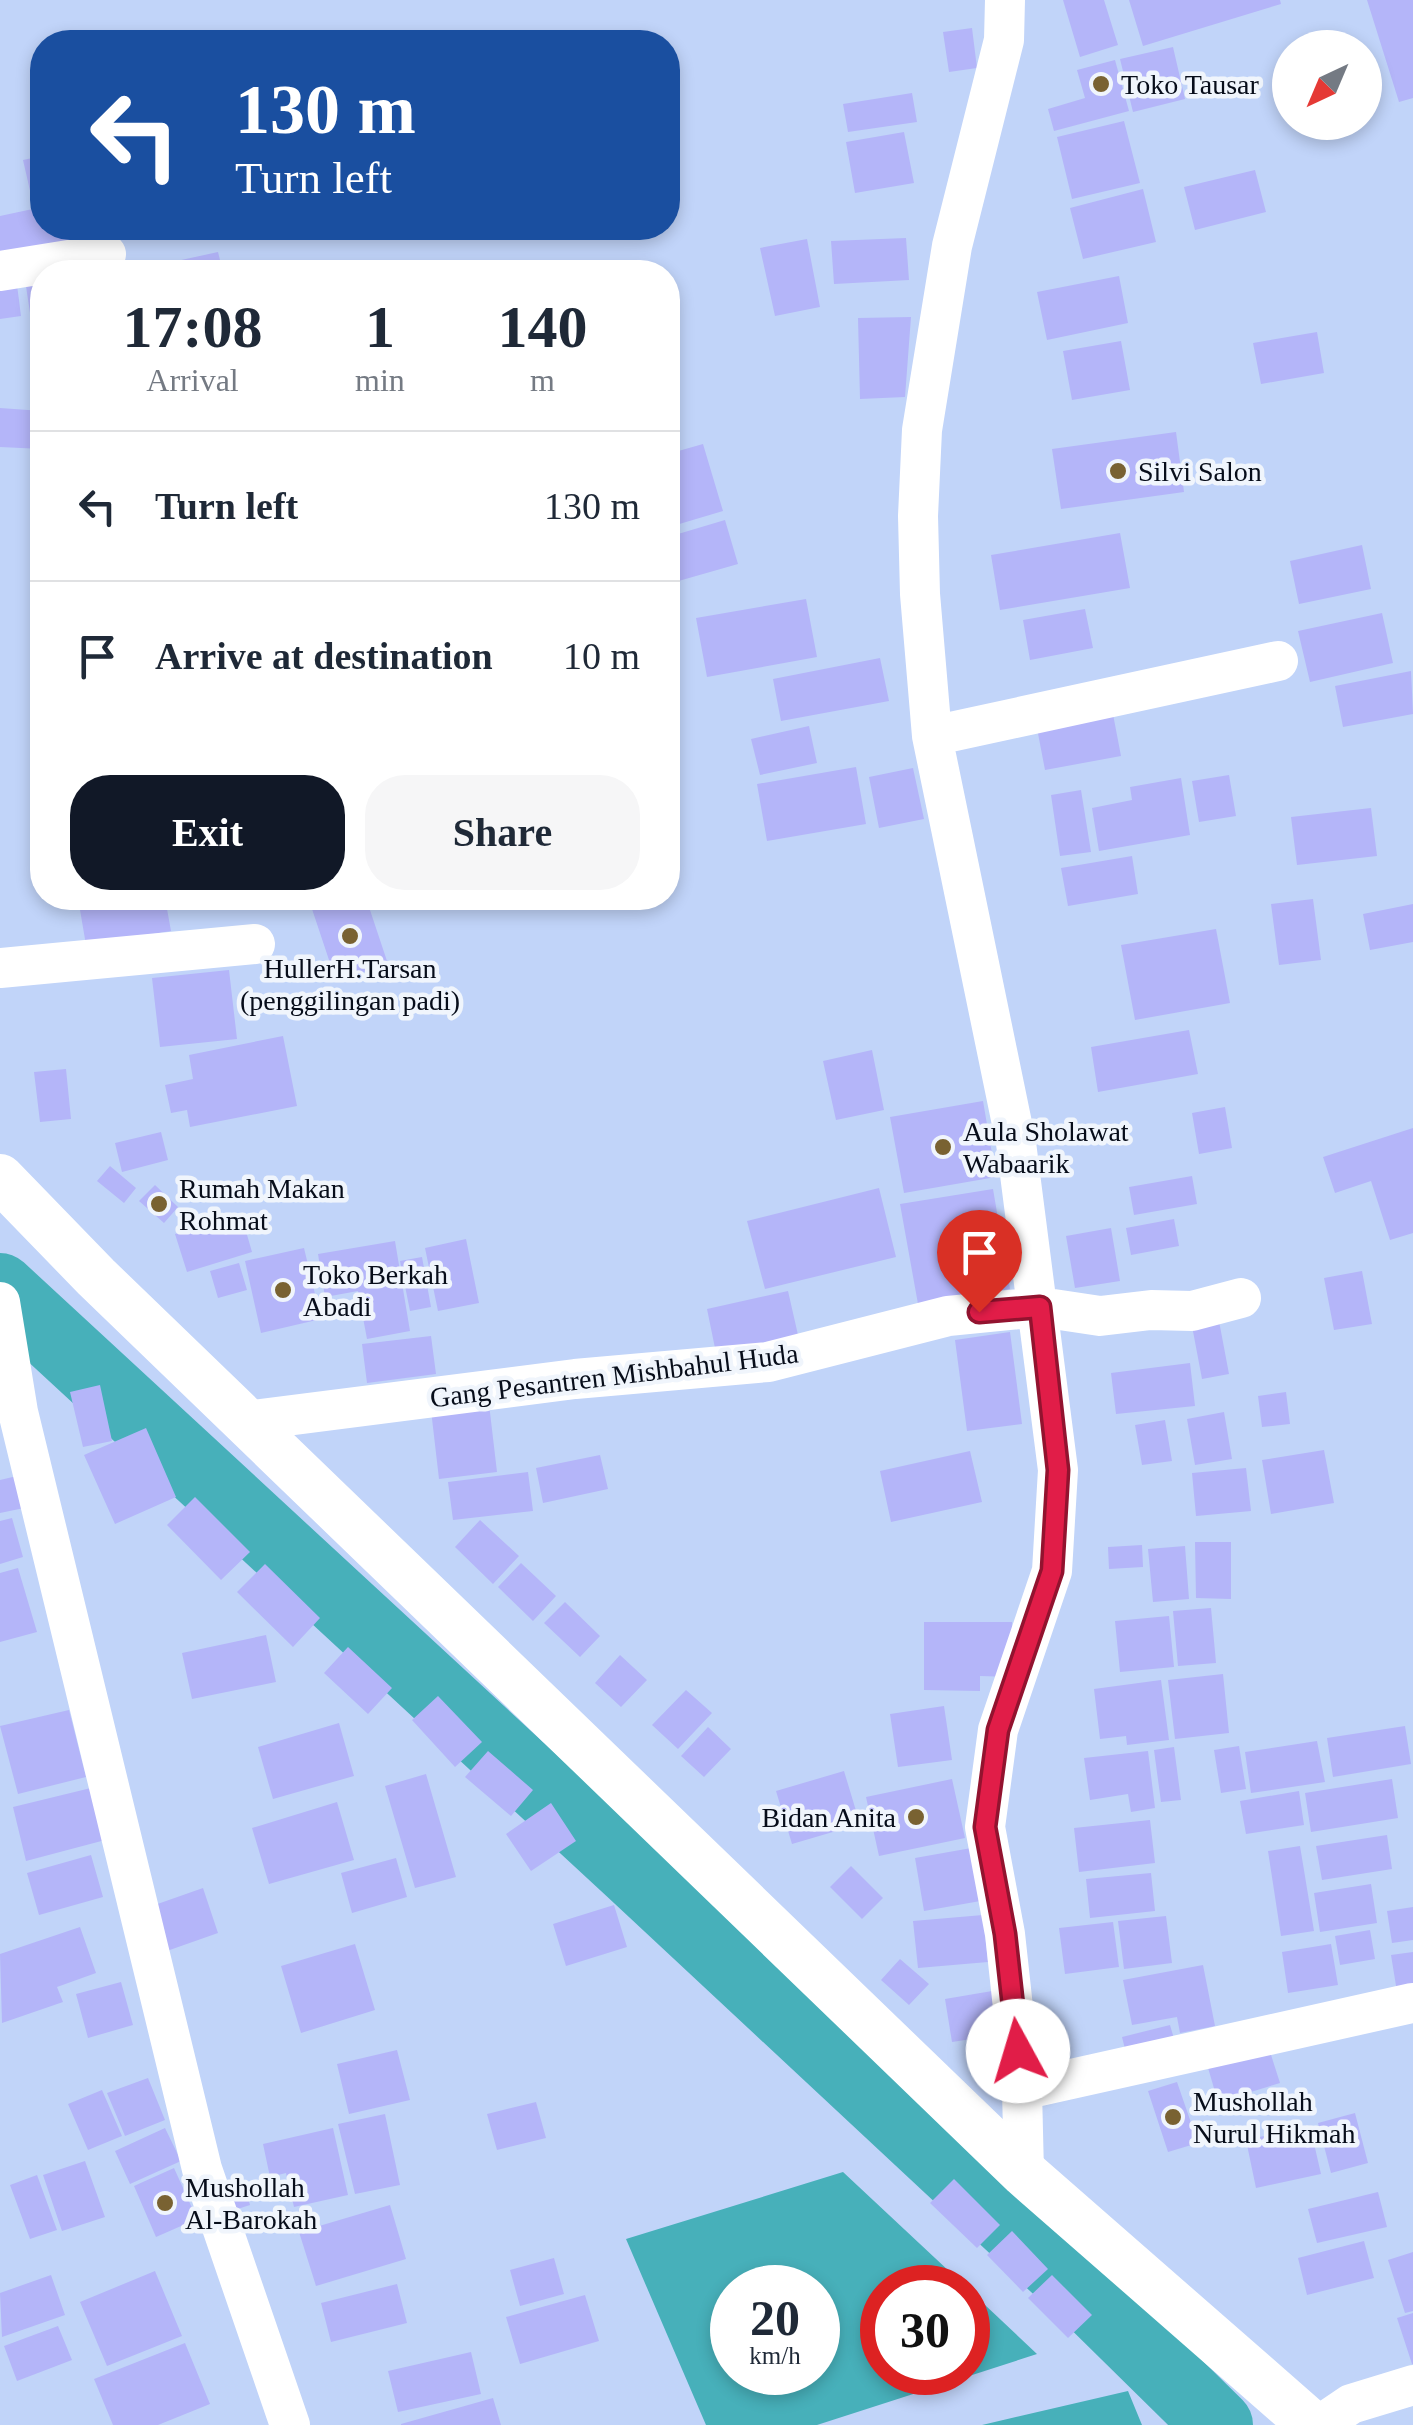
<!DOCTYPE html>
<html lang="en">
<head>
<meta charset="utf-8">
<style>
  body { margin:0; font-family:"Times New Roman",serif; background:#f6f6f7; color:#1f2937; height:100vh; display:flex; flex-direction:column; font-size:38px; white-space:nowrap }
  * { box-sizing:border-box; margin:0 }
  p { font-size:32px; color:#747a83 }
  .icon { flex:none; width:55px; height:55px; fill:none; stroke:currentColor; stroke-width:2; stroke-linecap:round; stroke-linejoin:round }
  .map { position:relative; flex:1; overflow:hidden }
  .side { position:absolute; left:30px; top:260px; width:650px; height:650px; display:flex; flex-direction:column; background:#fff; border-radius:40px; box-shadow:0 5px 15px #0003 }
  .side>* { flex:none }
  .hud { position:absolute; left:30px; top:30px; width:650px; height:210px; border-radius:40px; box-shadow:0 5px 15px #0003; background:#1a4fa0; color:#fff; overflow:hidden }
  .needle { width:65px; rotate:224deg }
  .controls { position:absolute; left:1272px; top:30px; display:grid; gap:20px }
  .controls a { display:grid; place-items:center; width:110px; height:110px; border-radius:50%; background:#fff; box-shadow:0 5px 15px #0003; font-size:50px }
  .speed { position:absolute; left:710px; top:2265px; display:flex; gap:20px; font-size:50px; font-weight:700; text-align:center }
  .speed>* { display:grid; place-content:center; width:130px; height:130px; border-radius:50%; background:#fff; box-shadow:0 5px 15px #0003; line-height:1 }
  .speed small { font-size:25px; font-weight:400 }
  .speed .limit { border:15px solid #d22; background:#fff; color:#111 }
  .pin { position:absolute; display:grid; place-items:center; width:85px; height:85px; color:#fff; margin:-102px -42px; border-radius:50% 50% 50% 0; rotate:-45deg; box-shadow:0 0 10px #0007 }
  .pin .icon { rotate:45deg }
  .me { position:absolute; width:110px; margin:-55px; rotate:354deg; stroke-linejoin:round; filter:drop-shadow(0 0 8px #0008) }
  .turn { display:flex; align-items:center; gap:35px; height:210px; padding:0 40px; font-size:45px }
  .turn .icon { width:130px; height:130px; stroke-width:2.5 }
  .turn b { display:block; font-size:70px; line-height:85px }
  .eta { display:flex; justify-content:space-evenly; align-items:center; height:170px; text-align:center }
  .eta b { font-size:60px; font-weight:800; line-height:70px }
  .action { display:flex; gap:20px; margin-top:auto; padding:20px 40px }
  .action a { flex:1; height:115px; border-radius:40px; background:#111827; color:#fff; font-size:40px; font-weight:800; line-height:115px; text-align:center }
  .action a+a { background:#f6f6f7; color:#1f2937 }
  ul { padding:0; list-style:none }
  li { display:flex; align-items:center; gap:30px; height:150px; padding:0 40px; border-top:2px solid #e0e1e3 }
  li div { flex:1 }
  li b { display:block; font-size:38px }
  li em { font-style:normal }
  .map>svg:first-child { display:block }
  .water { fill:#47b0ba; fill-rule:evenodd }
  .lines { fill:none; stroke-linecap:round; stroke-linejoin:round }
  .river { stroke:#47b0ba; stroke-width:70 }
  .building { fill:#b4b5f9 }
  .minor { stroke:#fff; stroke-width:40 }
  .tertiary { stroke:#fff; stroke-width:48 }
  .route-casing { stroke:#92132f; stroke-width:25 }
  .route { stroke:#e11d48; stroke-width:18 }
  .poi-dot { fill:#796232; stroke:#f0f5fc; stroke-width:4 }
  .labels { text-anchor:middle; stroke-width:9; stroke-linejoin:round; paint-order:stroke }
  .poi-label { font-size:28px; fill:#070d1a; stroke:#f0f5fc; text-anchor:start }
  .street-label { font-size:28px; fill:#070d1a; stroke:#f0f5fc }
</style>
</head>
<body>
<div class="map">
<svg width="1413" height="2425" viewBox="0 0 1413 2425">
  <rect width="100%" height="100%" fill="#c1d4f9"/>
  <path class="water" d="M843,2172L966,2287L882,2288V2372H968V2289L1037,2354L817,2425H706L626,2239ZM732,2288H818V2372H732Z
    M1128,2391L1142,2425H982Z"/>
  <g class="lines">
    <path class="river" d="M0,1288L631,1871L1092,2301L1218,2425"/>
  </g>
  <path class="building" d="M1063,0H1104L1118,45L1080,57Z
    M1129,0H1280L1281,4L1143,46Z
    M1367,0H1413V98L1399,102Z
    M972,28L977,68L949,72L943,32Z
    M1173,47L1185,99L1133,112L1120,59Z
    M1115,60L1129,111L1054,131L1048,109L1085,98L1077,70Z
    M912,93L917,122L848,132L843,104Z
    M1124,121L1140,183L1072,199L1057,137Z
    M904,132L914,183L855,193L846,142Z
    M42,156V193L31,195L23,160Z
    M1255,170L1266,212L1195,230L1184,187Z
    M1143,189L1156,242L1083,259L1070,208Z
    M42,207V228H102L105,241L0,263V216Z
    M906,238L909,280L834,284L831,241Z
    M807,239L820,307L775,316L760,248Z
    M218,252L223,272H164L163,264Z
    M42,270V324L32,326L24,273Z
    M1119,276L1128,323L1047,340L1037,292Z
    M16,277L21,316L0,319V279Z
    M911,317L905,397L860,399L858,318Z
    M1317,332L1324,373L1261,384L1253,343Z
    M1121,341L1130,390L1072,400L1063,351Z
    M0,408L42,411V449L0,447Z
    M1176,432L1184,492L1061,509L1052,449Z
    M703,444L723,511L676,525L668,496V454Z
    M725,520L738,564L668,584V537Z
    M1120,533L1130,588L1000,610L991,555Z
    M1362,545L1371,589L1299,604L1290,561Z
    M806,599L817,657L707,677L696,618Z
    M1085,609L1093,648L1030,660L1023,620Z
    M1382,613L1393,663L1310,682L1298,631Z
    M880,658L889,701L781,721L773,679Z
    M1411,671L1413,714L1343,727L1335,686Z
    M1112,709L1121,756L1045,770L1036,723Z
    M809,726L817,763L760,775L751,739Z
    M856,767L866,824L767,841L757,784Z
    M913,768L924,819L879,828L869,777Z
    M1229,775L1236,816L1199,822L1192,781Z
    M1181,778L1190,835L1099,851L1092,808L1132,800L1130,787Z
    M1081,790L1091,852L1060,856L1051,795Z
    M1371,808L1377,856L1297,865L1291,817Z
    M1132,856L1138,894L1068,906L1061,868Z
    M119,898H165L171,931L86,945L79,904Z
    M346,898H366L388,964L336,981L312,909Z
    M1313,899L1321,960L1279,965L1271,904Z
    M1413,904V942L1370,950L1363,914Z
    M1216,929L1230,1003L1135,1020L1121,945Z
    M229,970L237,1039L160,1047L152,978Z
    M1189,1030L1198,1074L1098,1092L1091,1047Z
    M283,1036L297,1106L190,1127L187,1110L171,1113L165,1085L193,1079L189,1055Z
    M872,1050L884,1110L836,1120L823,1061Z
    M66,1069L71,1119L40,1122L34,1072Z
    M983,1101L996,1177L904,1193L890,1117Z
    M1225,1107L1232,1148L1199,1154L1192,1113Z
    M1413,1128V1233L1390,1240L1371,1181L1335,1193L1323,1157Z
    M161,1132L168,1160L122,1172L115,1143Z
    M110,1166L136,1188L124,1203L97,1181Z
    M1192,1176L1197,1204L1134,1215L1129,1187Z
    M155,1185L178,1207L164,1223L139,1201Z
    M879,1188L896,1257L765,1289L747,1221Z
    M993,1189L1010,1289L918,1304L900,1204Z
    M241,1214L252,1252L187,1272L175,1234Z
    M1174,1219L1179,1246L1131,1255L1126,1228Z
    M1111,1228L1120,1281L1075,1288L1066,1236Z
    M466,1239L479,1303L438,1311L425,1248Z
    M395,1241L410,1331L367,1339L358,1291L325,1297L318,1254Z
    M304,1248L321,1319L261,1333L245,1261Z
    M422,1257L431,1307L410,1311L400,1261Z
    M239,1263L247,1290L218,1298L210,1271Z
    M1362,1271L1372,1324L1334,1330L1324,1278Z
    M788,1291L798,1335L716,1353L707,1309Z
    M1219,1321L1229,1374L1202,1379L1192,1326Z
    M1010,1332L1022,1424L967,1431L955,1340Z
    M431,1336L436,1374L367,1383L362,1344Z
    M1190,1363L1195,1406L1116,1414L1111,1373Z
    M100,1385L112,1441L83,1447L70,1392Z
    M1286,1392L1290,1424L1262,1427L1258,1396Z
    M489,1404L497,1472L439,1479L431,1410Z
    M1224,1412L1232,1459L1195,1465L1187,1419Z
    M1165,1420L1172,1461L1142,1465L1135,1425Z
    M146,1428L176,1497L115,1524L84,1455Z
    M1324,1450L1334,1503L1271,1514L1262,1460Z
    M970,1451L982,1502L891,1522L880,1471Z
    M600,1455L608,1489L543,1503L536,1468Z
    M1246,1468L1251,1511L1196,1516L1192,1473Z
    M528,1472L533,1511L453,1520L448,1482Z
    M17,1476L24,1508L0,1513V1480Z
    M195,1497L250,1552L221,1580L167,1525Z
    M12,1518L23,1557L0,1564V1521Z
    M480,1520L519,1556L493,1584L455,1547Z
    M1195,1542H1231V1599L1196,1598Z
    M1142,1545L1143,1567L1109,1569L1108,1547Z
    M1185,1546L1189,1599L1153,1602L1148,1549Z
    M521,1563L556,1596L533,1621L498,1587Z
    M265,1564L320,1618L293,1647L237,1592Z
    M18,1568L37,1632L0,1642V1573Z
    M565,1602L600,1636L580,1657L544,1623Z
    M1211,1608L1216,1663L1178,1666L1173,1611Z
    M1169,1616L1174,1667L1120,1672L1115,1621Z
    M924,1622H1012V1677L980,1676V1691L924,1690Z
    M266,1635L276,1682L192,1699L182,1653Z
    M348,1647L392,1688L368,1714L324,1673Z
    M620,1655L647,1680L621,1707L595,1683Z
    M1223,1674L1229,1733L1175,1739L1168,1680Z
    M1161,1680L1169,1740L1127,1745L1126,1736L1100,1739L1094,1689Z
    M686,1690L712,1713L678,1749L652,1725Z
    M438,1696L482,1742L455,1767L412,1720Z
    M944,1706L952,1760L898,1767L890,1714Z
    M69,1710L86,1777L18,1794L0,1726Z
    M339,1723L354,1776L273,1799L258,1747Z
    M1405,1726L1411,1764L1333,1777L1327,1738Z
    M708,1727L731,1749L704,1777L681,1756Z
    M1317,1741L1325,1782L1251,1793L1245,1752Z
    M1239,1746L1246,1789L1221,1793L1214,1750Z
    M1174,1747L1181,1800L1161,1802L1154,1750Z
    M488,1751L533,1790L511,1816L465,1777Z
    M1148,1751L1155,1808L1131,1812L1128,1794L1090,1800L1084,1758Z
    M844,1771L860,1824L792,1844L776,1791Z
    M426,1774L456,1877L415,1888L385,1786Z
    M952,1779L965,1838L879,1856L866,1797Z
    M1392,1779L1398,1818L1311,1832L1305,1793Z
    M95,1787L109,1839L26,1861L13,1807Z
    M1299,1791L1304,1825L1246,1834L1240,1801Z
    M337,1802L354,1860L269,1884L252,1828Z
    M551,1803L576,1841L531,1871L506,1834Z
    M1150,1820L1155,1863L1079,1872L1074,1828Z
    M1387,1835L1392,1869L1322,1880L1316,1846Z
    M1300,1846L1314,1931L1281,1936L1268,1851Z
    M977,1847L986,1900L924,1911L915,1858Z
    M91,1855L103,1897L39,1915L27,1873Z
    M396,1858L407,1897L352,1913L341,1873Z
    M851,1866L883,1898L862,1919L830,1887Z
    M1151,1873L1155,1911L1090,1918L1086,1879Z
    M1371,1884L1377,1923L1320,1932L1314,1893Z
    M203,1888L218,1933L164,1952L149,1907Z
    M614,1905L627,1947L566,1966L553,1924Z
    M1413,1907V1940L1392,1943L1387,1911Z
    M983,1915L988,1962L918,1968L913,1921Z
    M1166,1916L1172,1963L1124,1969L1118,1921Z
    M1113,1922L1119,1967L1065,1974L1059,1928Z
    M80,1927L96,1973L57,1987L63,2002L2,2023L0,1954Z
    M1370,1930L1375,1959L1340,1965L1335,1936Z
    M355,1944L375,2010L301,2033L281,1966Z
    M1331,1944L1338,1985L1288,1993L1282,1952Z
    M1413,1952V1996L1398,1998L1391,1955Z
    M900,1959L929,1984L909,2005L881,1980Z
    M1203,1965L1215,2026L1180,2033L1177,2017L1132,2025L1123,1980Z
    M121,1982L133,2025L88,2038L76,1994Z
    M998,1990L1004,2034L952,2042L945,1999Z
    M1170,2025L1177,2049L1128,2061L1122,2037Z
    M1265,2036L1280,2083L1218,2102L1204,2054Z
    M397,2050L410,2100L349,2114L337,2064Z
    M148,2078L165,2120L125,2136L107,2093Z
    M1177,2082L1198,2143L1168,2152L1148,2091Z
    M102,2090L122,2136L88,2150L68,2104Z
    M536,2102L546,2138L497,2150L487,2114Z
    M1355,2113L1368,2163L1331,2173L1318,2123Z
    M385,2114L400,2185L355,2194L338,2124Z
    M1310,2126L1321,2174L1256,2188L1246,2140Z
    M165,2128L181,2161L130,2184L115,2151Z
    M333,2128L348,2195L294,2207L286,2173L270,2177L263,2144Z
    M85,2161L105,2217L62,2231L43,2175Z
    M174,2168L197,2219L156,2237L134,2186Z
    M37,2175L57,2230L30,2239L10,2185Z
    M954,2179L1000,2225L977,2248L930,2203Z
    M244,2184L250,2205L228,2212L221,2192Z
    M1378,2192L1387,2227L1317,2243L1308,2209Z
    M390,2205L406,2259L316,2286L299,2232Z
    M1012,2231L1048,2269L1023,2292L987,2255Z
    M1364,2241L1374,2278L1307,2295L1298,2258Z
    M1413,2252V2311L1405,2313L1388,2260Z
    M554,2258L564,2294L520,2306L510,2270Z
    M155,2271L182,2336L107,2366L80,2302Z
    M51,2275L65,2315L2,2337L0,2293Z
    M1052,2275L1092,2315L1068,2338L1028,2298Z
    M397,2284L407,2323L331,2342L321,2303Z
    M585,2295L599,2341L520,2364L506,2317Z
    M1413,2313V2364H1412L1397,2318Z
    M58,2326L72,2360L17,2381L4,2346Z
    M185,2343L210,2404L158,2425H113L94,2379Z
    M471,2352L481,2394L398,2412L388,2371Z
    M493,2398L501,2425H401V2424Z"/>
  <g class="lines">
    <path class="minor" d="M1005,0L1004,40L952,246L922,430L918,516L920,594L932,736L1016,1143L1058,1470L1052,1571L998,1730L985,1827L1005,1934L1022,2090L1024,2173
      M0,271L106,254
      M932,736L1278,661
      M0,968L255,944
      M0,1302L18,1412L202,2169L290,2425
      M246,1421L575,1379L768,1362L948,1316L1040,1307L1100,1316L1151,1310L1192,1311L1241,1298
      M1022,2090L1412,2003
      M1320,2425L1351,2404L1413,2385"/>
    <path class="tertiary" d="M0,1178L96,1277L1024,2173L1312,2425"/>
  </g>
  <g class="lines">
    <g class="route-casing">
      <path id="route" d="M979,1312L1040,1307L1058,1470L1052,1571L998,1730L985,1827L1005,1934L1018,2051"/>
    </g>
    <use href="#route" class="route"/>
  </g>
  <g class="poi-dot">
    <circle cx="1101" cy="84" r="10"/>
    <circle cx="1118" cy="471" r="10"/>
    <circle cx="350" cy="936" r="10"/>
    <circle cx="943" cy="1147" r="10"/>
    <circle cx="159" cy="1204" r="10"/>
    <circle cx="283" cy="1290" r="10"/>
    <circle cx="916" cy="1817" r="10"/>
    <circle cx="1173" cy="2117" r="10"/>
    <circle cx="165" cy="2203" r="10"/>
  </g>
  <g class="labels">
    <g class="poi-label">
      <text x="1121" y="94">Toko Tausar</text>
      <text x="1138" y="481">Silvi Salon</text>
      <text x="350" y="978" text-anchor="middle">HullerH.Tarsan<tspan x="350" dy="32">(penggilingan padi)</tspan></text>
      <text x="963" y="1141">Aula Sholawat<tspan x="963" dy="32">Wabaarik</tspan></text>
      <text x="179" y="1198">Rumah Makan<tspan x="179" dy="32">Rohmat</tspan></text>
      <text x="303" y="1284">Toko Berkah<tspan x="303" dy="32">Abadi</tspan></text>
      <text x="896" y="1827" text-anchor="end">Bidan Anita</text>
      <text x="1193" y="2111">Mushollah<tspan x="1193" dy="32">Nurul Hikmah</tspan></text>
      <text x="185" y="2197">Mushollah<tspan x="185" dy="32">Al-Barokah</tspan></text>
    </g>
    <g class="street-label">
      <text transform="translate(614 1375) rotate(-7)" y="10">Gang Pesantren Mishbahul Huda</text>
    </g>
  </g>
</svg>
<div class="controls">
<a><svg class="needle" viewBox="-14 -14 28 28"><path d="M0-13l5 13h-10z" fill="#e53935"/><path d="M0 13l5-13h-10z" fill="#747a83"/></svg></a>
</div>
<div class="speed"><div>20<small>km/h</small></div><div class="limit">30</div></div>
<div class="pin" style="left:979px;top:1312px;background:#d93025"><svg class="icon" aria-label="arrive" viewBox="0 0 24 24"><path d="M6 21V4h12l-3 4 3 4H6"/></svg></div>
<svg class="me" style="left:1018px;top:2051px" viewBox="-20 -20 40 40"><circle r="19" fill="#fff"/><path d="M0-13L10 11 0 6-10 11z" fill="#e11d48"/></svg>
<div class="hud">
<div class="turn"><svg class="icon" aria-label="left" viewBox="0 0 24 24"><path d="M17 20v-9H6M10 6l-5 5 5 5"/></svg><div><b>130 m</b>Turn left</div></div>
</div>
<section class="side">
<div class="eta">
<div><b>17:08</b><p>Arrival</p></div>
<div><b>1</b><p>min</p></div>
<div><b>140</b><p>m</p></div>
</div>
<ul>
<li><svg class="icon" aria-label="left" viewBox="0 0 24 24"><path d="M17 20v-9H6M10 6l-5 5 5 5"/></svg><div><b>Turn left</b></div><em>130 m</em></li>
<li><svg class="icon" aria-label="arrive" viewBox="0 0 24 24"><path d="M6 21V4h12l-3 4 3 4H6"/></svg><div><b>Arrive at destination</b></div><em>10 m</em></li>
</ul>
<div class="action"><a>Exit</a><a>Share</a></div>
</section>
</div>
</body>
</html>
